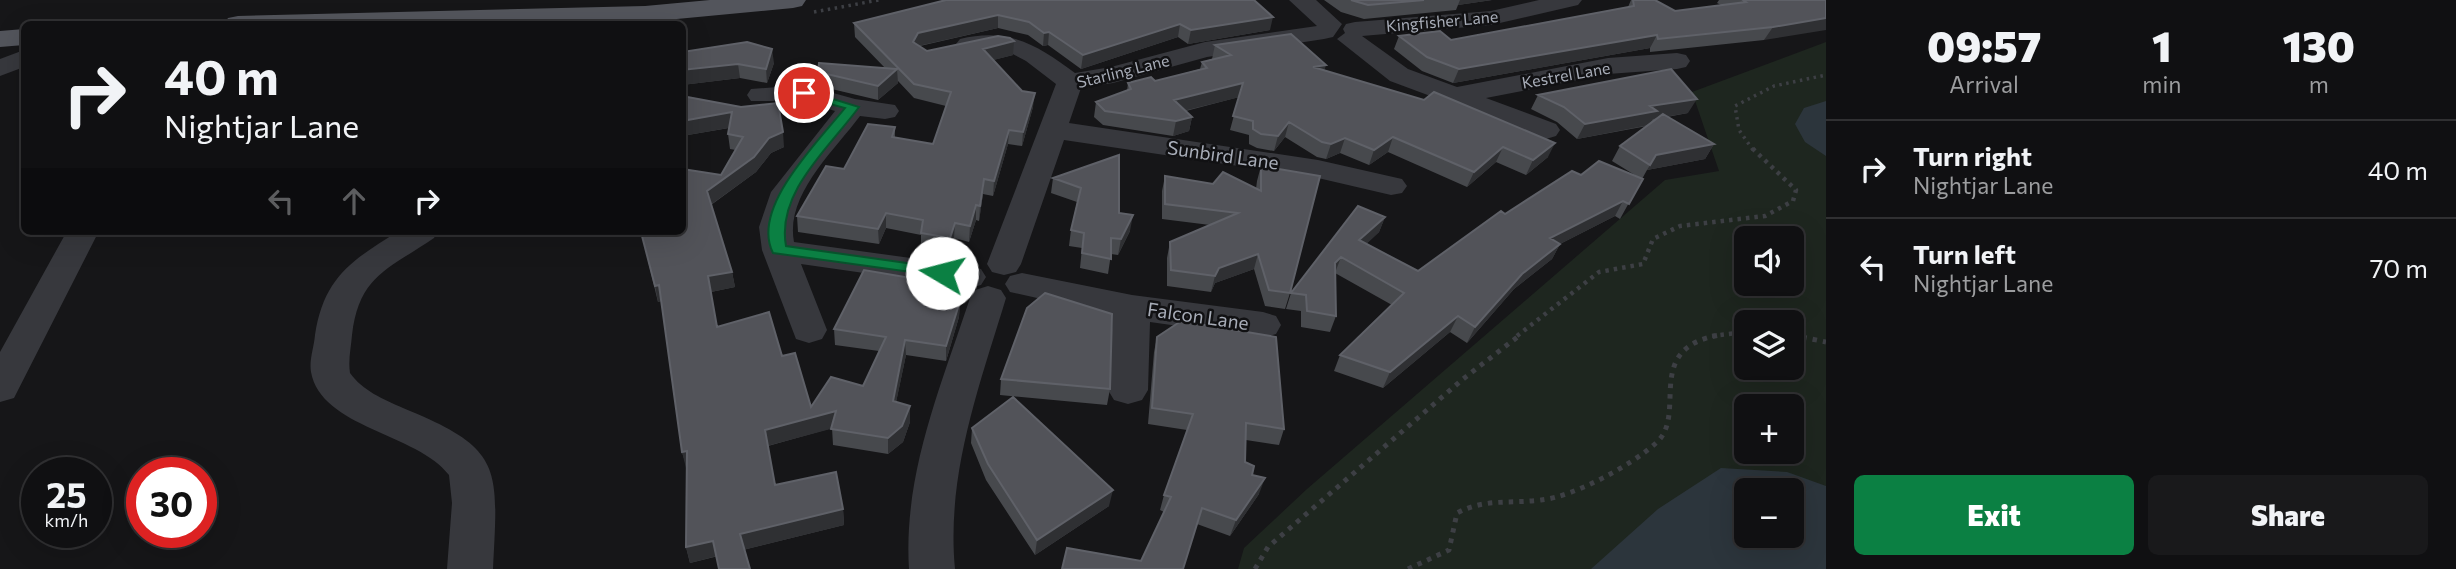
<!DOCTYPE html>
<html lang="en">
<head>
<meta charset="utf-8">
<style>
  body { margin:0; font-family:Commissioner,sans-serif; background:#19191b; color:#f1f3f6; height:100vh; display:flex; flex-direction:column; font-size:26px; white-space:nowrap }
  * { box-sizing:border-box; margin:0 }
  p { font-size:23px; color:#9c9d9f }
  .icon { flex:none; width:38px; height:38px; fill:none; stroke:currentColor; stroke-width:2; stroke-linecap:round; stroke-linejoin:round }
  .map { position:relative; flex:1; overflow:hidden }
  .details { display:flex; flex-direction:column; background:#101012; width:630px }
  .details>* { flex:none }
  .banner { position:absolute; left:21px; top:21px; width:665px; height:214px; border-radius:10px; box-shadow:0 7px 28px #0002,0 0 0 2px #303032; background:#101012; color:#f1f3f6; overflow:hidden }
  .buttons { position:absolute; left:1734px; top:226px; display:grid; gap:14px }
  .buttons a { display:grid; place-items:center; width:70px; height:70px; border-radius:10px; background:#101012; box-shadow:0 7px 28px #0002,0 0 0 2px #303032; font-size:35px }
  .speed { position:absolute; left:21px; top:457px; display:flex; gap:14px; font-size:35px; font-weight:700; text-align:center }
  .speed>* { display:grid; place-content:center; width:91px; height:91px; border-radius:50%; background:#101012; box-shadow:0 7px 28px #0002,0 0 0 2px #303032; line-height:1 }
  .speed small { font-size:18px; font-weight:400 }
  .speed .limit { border:10px solid #d22; background:#fff; color:#111 }
  .pin { position:absolute; display:grid; place-items:center; width:60px; height:60px; color:#fff; margin:-30px; border:4px solid #fff; border-radius:50%; box-shadow:0 2px 7px #0007 }
  .me { position:absolute; width:77px; margin:-38px; rotate:278deg; stroke-linejoin:round; filter:drop-shadow(0 0 5px #0008) }
  .turn { display:flex; align-items:center; gap:24px; height:147px; padding:0 28px; font-size:32px }
  .turn .icon { width:91px; height:91px; stroke-width:2.5 }
  .turn b { display:block; font-size:49px; line-height:60px }
  .lanes { display:flex; align-items:center; height:66px; padding:0 28px; background:#0003; justify-content:center; gap:35px; direction:ltr }
  .lanes .off { opacity:.35 }
  .eta { display:flex; justify-content:space-evenly; align-items:center; height:119px; text-align:center }
  .eta b { font-size:42px; font-weight:800; line-height:49px }
  .button { display:flex; gap:14px; margin-top:auto; padding:14px 28px }
  .button a { flex:1; height:80px; border-radius:10px; background:#0b8043; color:#fff; font-size:28px; font-weight:800; line-height:80px; text-align:center }
  .button a+a { background:#19191b; color:#f1f3f6 }
  ul { padding:0; list-style:none }
  li { display:flex; align-items:center; gap:21px; height:98px; padding:0 28px; border-top:2px solid #303032 }
  li div { flex:1 }
  li b { display:block; font-size:26px }
  li em { font-style:normal }
  main { display:flex; flex:1; min-height:0 }
  .map>svg:first-child { display:block }
  .green { fill:#1e261f; fill-rule:evenodd }
  .water { fill:#2c353c; fill-rule:evenodd }
  .lines { fill:none; stroke-linecap:round; stroke-linejoin:round }
  .path-far2 { stroke:#3d3f44; stroke-width:3.5; stroke-dasharray:2.5 4.5; stroke-linecap:butt }
  .path-far1 { stroke:#3d3f44; stroke-width:4.5; stroke-dasharray:3.5 5; stroke-linecap:butt }
  .path { stroke:#3d3f44; stroke-width:5; stroke-dasharray:4.5 6; stroke-linecap:butt }
  .minor { fill:#37383d; fill-rule:evenodd }
  .major { fill:#53555c; fill-rule:evenodd }
  .wall { fill:#47494d }
  .shaded-wall { fill:#2f3033 }
  .building { fill:#525359; stroke:#5f6168; stroke-width:2 }
  .route { fill:#0b8043; stroke:#07532c; stroke-width:2 }
  .labels { text-anchor:middle; stroke-width:5; stroke-linejoin:round; paint-order:stroke }
  .far-street-label { font-size:16px; fill:#a8adb8; stroke:#111113 }
  .street-label { font-size:19px; fill:#a8adb8; stroke:#111113 }
</style>
</head>
<body>
<main>
<div class="map">
<svg width="1826" height="569" viewBox="0 0 1826 569">
  <rect width="100%" height="100%" fill="#161618"/>
  <path class="green" d="M1826,42V569H1238L1244,548L1307,489L1665,180L1719,171L1692,92ZM1746,238H1792V284H1746ZM1746,322H1792V368H1746ZM1746,406H1792V452H1746ZM1746,490H1792V536H1746Z"/>
  <path class="water" d="M1826,101V156L1805,142L1795,124L1804,108Z
    M1721,468L1787,472L1826,486V569H1591L1658,509ZM1746,490H1792V536H1746Z"/>
  <g class="lines">
    <path class="path-far2" d="M814,12L879,0
      M1753,150L1739,130L1735,106L1774,86L1826,75"/>
    <path class="path-far1" d="M1792,335L1798,336
      M1517,336L1599,272L1643,264L1653,239L1680,226L1765,216L1793,201L1796,190L1752,148
      M1712,336L1746,332"/>
    <path class="path" d="M1792,335L1826,342
      M1255,569L1268,547L1463,379L1520,335
      M1408,569L1449,550L1457,513C1485,498 1511,504 1541,500C1573,497 1632,465 1656,443C1689,414 1641,348 1720,335"/>
    <path class="minor" d="M1289,0H1316L1342,24L1333,37L1324,39L1207,57L1113,83L1081,88L1069,123L1318,160L1402,179L1407,186L1402,193L1391,195L1318,178L1064,140L1021,264L1016,272L1004,275L992,272L987,264L1056,84L1026,61L1005,50L960,49L956,44L960,39C1008,27 1038,45 1075,73L1111,67L1205,42L1317,26Z
      M1539,0H1582L1578,5L1491,25L1362,36L1408,69L1457,87L1608,58L1677,53L1686,55L1690,61L1686,67L1677,69L1608,74L1486,98L1556,124L1560,130L1556,136L1546,139L1390,81L1337,39L1345,33L1343,29L1346,24L1355,22L1491,11Z
      M24,50V67L0,76V59Z
      M804,85L855,99L895,105L899,111L895,117L885,119L860,116C834,151 785,195 794,242L969,266L981,269L986,277L981,285L969,288L801,264L827,330L822,339L809,343L796,339L762,250L759,227L771,192L835,111L803,101H751L747,95L751,89Z
      M67,231H99L14,398L0,402V352Z
      M399,231H438L434,238C389,269 359,275 352,335C351,348 348,360 350,373C363,391 383,399 403,408C504,449 498,467 493,569H447L452,503L449,475C417,433 321,428 311,372C309,360 314,347 315,335C324,277 352,260 399,231Z
      M1022,273L1132,295L1263,312L1276,316L1281,325L1276,334L1263,338L1150,322L1148,390L1142,400L1128,404L1114,400L1108,390L1113,315L1010,292L1005,284L1010,276Z
      M988,286L1001,290L1006,298C979,387 946,475 955,569H909C903,474 941,386 970,298L975,290Z"/>
    <path class="major" d="M710,0H806L802,6L793,8L645,22L224,24L228,18L238,16L645,6Z
      M24,29V45L0,47V31Z"/>
  </g>
  <path class="wall" d="M946,0L1270,30L1188,44L1178,37L1081,69L1048,45L1043,46L1028,35L998,28L920,46L927,51L1013,55L993,60L1033,107L1022,146L1008,144L993,196L983,194L979,221L976,220L969,242L954,238L949,253L921,248V235L886,228L879,244L798,232L797,216L844,169L895,127V138L933,144L946,106L914,98L898,81V83L878,100L819,86L818,72L885,68L855,37L854,23Z
    M1324,0H1492L1458,5L1456,10L1364,19L1341,12Z
    M1631,0H1655L1675,11L1721,5L1717,3L1719,0H1826L1764,40L1650,52V48L1453,83L1422,71L1394,49L1399,36L1451,40L1628,7Z
    M1215,45L1324,70L1548,157L1526,175L1496,162L1467,187L1388,152L1369,165L1340,153L1326,159L1317,157L1285,137L1274,151L1257,148L1249,144V135L1230,130L1239,97L1186,111L1192,117L1189,131L1173,136L1103,125L1094,117L1096,102L1127,91L1128,83L1155,81L1200,69L1202,62L1212,59Z
    M682,52L774,63L767,83L740,78L682,85Z
    M1538,95L1688,113L1667,117L1714,144L1705,159L1647,170L1620,219L1615,216L1560,244L1552,259L1514,289L1467,343L1450,332L1383,388L1334,371L1340,355L1392,305L1335,273L1336,316L1330,332L1301,327V311L1286,309L1291,293L1385,217L1379,232L1366,244L1418,271L1505,214L1581,175L1638,177L1612,161L1620,146L1647,126L1577,139L1557,122L1531,109Z
    M682,96L784,147L771,153L756,172L711,205L732,272L735,287L711,292L717,327L782,356L811,407L863,386L879,351L835,345L834,329L960,301L959,317L946,361L906,355L896,402L910,406V422L903,442L888,454L833,445L832,428L768,446L775,485L843,509L844,525L690,563L686,547L687,468L682,452L661,301L658,302L642,236L647,235L721,175L736,150L730,149L728,134L729,128L682,136Z
    M1119,155V213L1130,231L1118,255L1111,254L1108,274L1080,268L1082,248L1069,246L1071,230L1077,202L1051,193L1053,178Z
    M1261,166L1290,293L1285,309L1265,306L1254,269L1215,283L1211,292L1167,286V258L1170,242L1210,225L1162,219V191L1165,176L1213,184L1256,189L1257,181Z
    M1157,337L1284,429L1279,445L1246,440L1245,462L1252,475L1259,494L1230,536L1197,524L1141,561L1164,512L1160,510L1164,495L1187,430L1148,424L1154,352Z
    M1001,379L1110,389L1107,405L1000,395Z
    M972,428L1109,506L1035,555L986,480L971,443Z"/>
  <path class="shaded-wall" d="M1460,0H1492L1458,5Z
    M998,15V28L918,46L913,42L918,33Z
    M1273,17L1270,30L1188,44L1191,30Z
    M1826,18V30L1764,40L1773,27Z
    M1180,24L1178,37L1081,69L1083,55Z
    M1049,32L1048,45L1043,46L1044,33Z
    M1657,35L1650,48L1453,83L1459,69Z
    M1014,41L1013,55L982,63L983,49Z
    M772,49L774,63L767,83L766,69Z
    M738,64L740,78L682,85V70Z
    M1326,65L1322,79L1313,67Z
    M897,69L898,83L878,100V86Z
    M1243,83L1240,97L1171,114L1174,100Z
    M1035,93L1033,107L1022,146L1023,132Z
    M1697,99L1688,113L1653,119L1649,125L1577,139L1585,124L1650,106Z
    M732,112L734,127L682,136V121Z
    M1192,117L1189,131L1173,136L1176,121Z
    M1289,122L1285,137L1274,151L1278,136Z
    M1009,130L1008,144L993,196L994,181Z
    M783,132L784,147L771,153L756,172L709,206L707,191L769,138Z
    M1393,137L1388,152L1369,165L1374,150Z
    M1345,138L1340,153L1326,159L1331,144Z
    M1555,143L1548,157L1526,175L1533,160Z
    M1714,144L1705,159L1647,170L1656,155Z
    M1503,147L1496,162L1467,187L1474,172Z
    M984,179L983,194L979,221L980,206Z
    M1623,201L1615,216L1560,244L1552,259L1514,289L1467,343L1475,327L1550,238Z
    M976,205V220L969,242L970,226Z
    M886,213V228L879,244L878,229Z
    M1133,215L1130,231L1118,255L1121,239Z
    M1385,217L1379,232L1354,256L1359,240Z
    M955,223L954,238L949,253L950,238Z
    M1258,254L1254,269L1215,283L1211,292L1215,276L1219,268Z
    M1341,257L1335,273V263Z
    M732,272L735,287L711,292L708,276Z
    M659,285L662,301L658,302L655,286Z
    M960,301L959,317L946,361V346Z
    M1458,316L1450,332L1383,388L1390,372Z
    M905,340L906,355L893,417V401Z
    M910,406V422L903,442L888,454V438Z
    M836,411L838,427L767,446L765,430Z
    M687,451L691,467L686,468L682,452Z
    M1265,478L1259,494L1230,536L1236,520Z
    M1113,490L1109,506L1035,555L1037,540Z
    M843,509L844,525L743,550L740,534Z
    M713,541L717,556L690,563L686,547Z"/>
  <path class="building" d="M946,0H1254L1273,17L1191,30L1180,24L1083,55L1049,32L1044,33L1029,22L998,15L918,33L913,42L927,51L998,36L1010,38L1014,41L983,49L1022,91L1035,93L1023,132L1009,130L994,181L984,179L980,206L976,205L970,226L955,223L950,238L921,233L923,220L886,213L878,229L797,216L826,166L844,169L868,124L895,127L892,137L933,144L951,92L914,84L854,23Z
    M1351,0H1424L1368,5Z
    M1633,0H1655L1675,11L1746,2L1743,0H1826V18L1773,27L1658,39L1657,35L1459,69L1427,57L1399,36L1440,31L1451,40L1634,6Z
    M1291,34L1326,65L1313,67L1424,100L1434,92L1555,143L1533,160L1503,147L1474,172L1393,137L1374,150L1345,138L1331,144L1322,142L1289,122L1278,136L1261,134L1253,129V121L1233,116L1243,83L1174,100L1192,117L1176,121L1105,111L1096,102L1131,89L1128,83L1151,77L1155,81L1207,68L1202,62L1231,55L1215,45Z
    M747,42L772,49L766,69L738,64L682,70V52Z
    M819,63L897,69L878,86L818,72Z
    M1671,69L1697,99L1650,106L1657,111L1585,124L1564,107L1538,95Z
    M682,96L741,107L778,103L783,132L769,138L754,157L707,191L732,272L708,276L717,327L769,312L782,356L795,353L811,407L831,377L863,386L886,337L834,329L864,270L940,283L960,301L946,346L905,340L893,401L910,406L902,426L888,438L831,429L836,411L765,430L775,485L836,472L843,509L740,534L750,569H719L713,541L686,547L687,451L682,452L659,285L655,286L642,236L647,235L646,231H682V169L721,175L743,137L728,134L732,112L682,121Z
    M1663,114L1714,144L1656,155L1650,165L1620,146Z
    M1119,155V213L1133,215L1121,239L1111,238V259L1082,253L1084,233L1071,230L1081,188L1053,178Z
    M1599,161L1643,179L1629,204L1623,201L1550,238L1560,244L1522,274L1475,327L1458,316L1390,372L1340,355L1404,293L1341,257L1335,263L1336,316L1307,311L1306,295L1291,293L1358,206L1385,217L1359,240L1418,271L1501,211L1505,214L1572,171L1581,175Z
    M1261,166L1320,176L1290,293L1269,290L1258,254L1219,268L1215,276L1171,270L1170,242L1238,213L1165,204V176L1213,184L1223,172L1261,191Z
    M1045,293L1112,314L1110,389L1001,379L1027,308Z
    M1181,321L1276,337L1284,429L1246,423L1245,462L1254,466L1252,475L1265,478L1236,520L1202,508L1183,569H1062L1067,548L1141,561L1171,497L1164,495L1193,414L1152,408L1157,337Z
    M1013,397L1113,490L1037,540L988,464L972,428Z"/>
  <path class="route" d="M804,90L859,107C830,147 776,192 786,246L942,268L950,273L947,277L773,253C750,208 818,142 845,108L800,96L798,93Z"/>
  <g class="labels">
    <g class="far-street-label">
      <text transform="translate(1442 21) rotate(-5)" y="6">Kingfisher Lane</text>
      <text transform="translate(1123 71) rotate(-14)" y="6">Starling Lane</text>
      <text transform="translate(1566 75) rotate(-10)" y="6">Kestrel Lane</text>
    </g>
    <g class="street-label">
      <text transform="translate(1223 155) rotate(8)" y="7">Sunbird Lane</text>
      <text transform="translate(1198 316) rotate(8)" y="7">Falcon Lane</text>
    </g>
  </g>
</svg>
<div class="buttons">
<a><svg class="icon" aria-label="sound" viewBox="0 0 24 24"><path d="M4 9h4l5-4v14l-5-4H4zM17 9q2 3 0 6"/></svg></a>
<a><svg class="icon" aria-label="layers" viewBox="0 0 24 24"><path d="M12 4l9 5-9 5-9-5zM3 14l9 5 9-5"/></svg></a>
<a>+</a>
<a>−</a>
</div>
<div class="speed"><div>25<small>km/h</small></div><div class="limit">30</div></div>
<div class="pin" style="left:804px;top:93px;background:#d93025"><svg class="icon" aria-label="arrive" viewBox="0 0 24 24"><path d="M6 21V4h12l-3 4 3 4H6"/></svg></div>
<svg class="me" style="left:942px;top:273px" viewBox="-20 -20 40 40"><circle r="19" fill="#fff"/><path d="M0-13L10 11 0 6-10 11z" fill="#0b8043"/></svg>
<div class="banner">
<div class="turn"><svg class="icon" aria-label="right" viewBox="0 0 24 24"><path d="M7 20v-9h11M14 6l5 5-5 5"/></svg><div><b>40 m</b>Nightjar Lane</div></div>
<div class="lanes"><svg class="icon off" aria-label="left" viewBox="0 0 24 24"><path d="M17 20v-9H6M10 6l-5 5 5 5"/></svg><svg class="icon off" aria-label="ahead" viewBox="0 0 24 24"><path d="M12 20V5M6 11l6-6 6 6"/></svg><svg class="icon" aria-label="right" viewBox="0 0 24 24"><path d="M7 20v-9h11M14 6l5 5-5 5"/></svg></div>
</div>
</div>
<section class="details">
<div class="eta">
<div><b>09:57</b><p>Arrival</p></div>
<div><b>1</b><p>min</p></div>
<div><b>130</b><p>m</p></div>
</div>
<ul>
<li><svg class="icon" aria-label="right" viewBox="0 0 24 24"><path d="M7 20v-9h11M14 6l5 5-5 5"/></svg><div><b>Turn right</b><p>Nightjar Lane</p></div><em>40 m</em></li>
<li><svg class="icon" aria-label="left" viewBox="0 0 24 24"><path d="M17 20v-9H6M10 6l-5 5 5 5"/></svg><div><b>Turn left</b><p>Nightjar Lane</p></div><em>70 m</em></li>
</ul>
<div class="button"><a>Exit</a><a>Share</a></div>
</section>
</main>
</body>
</html>
